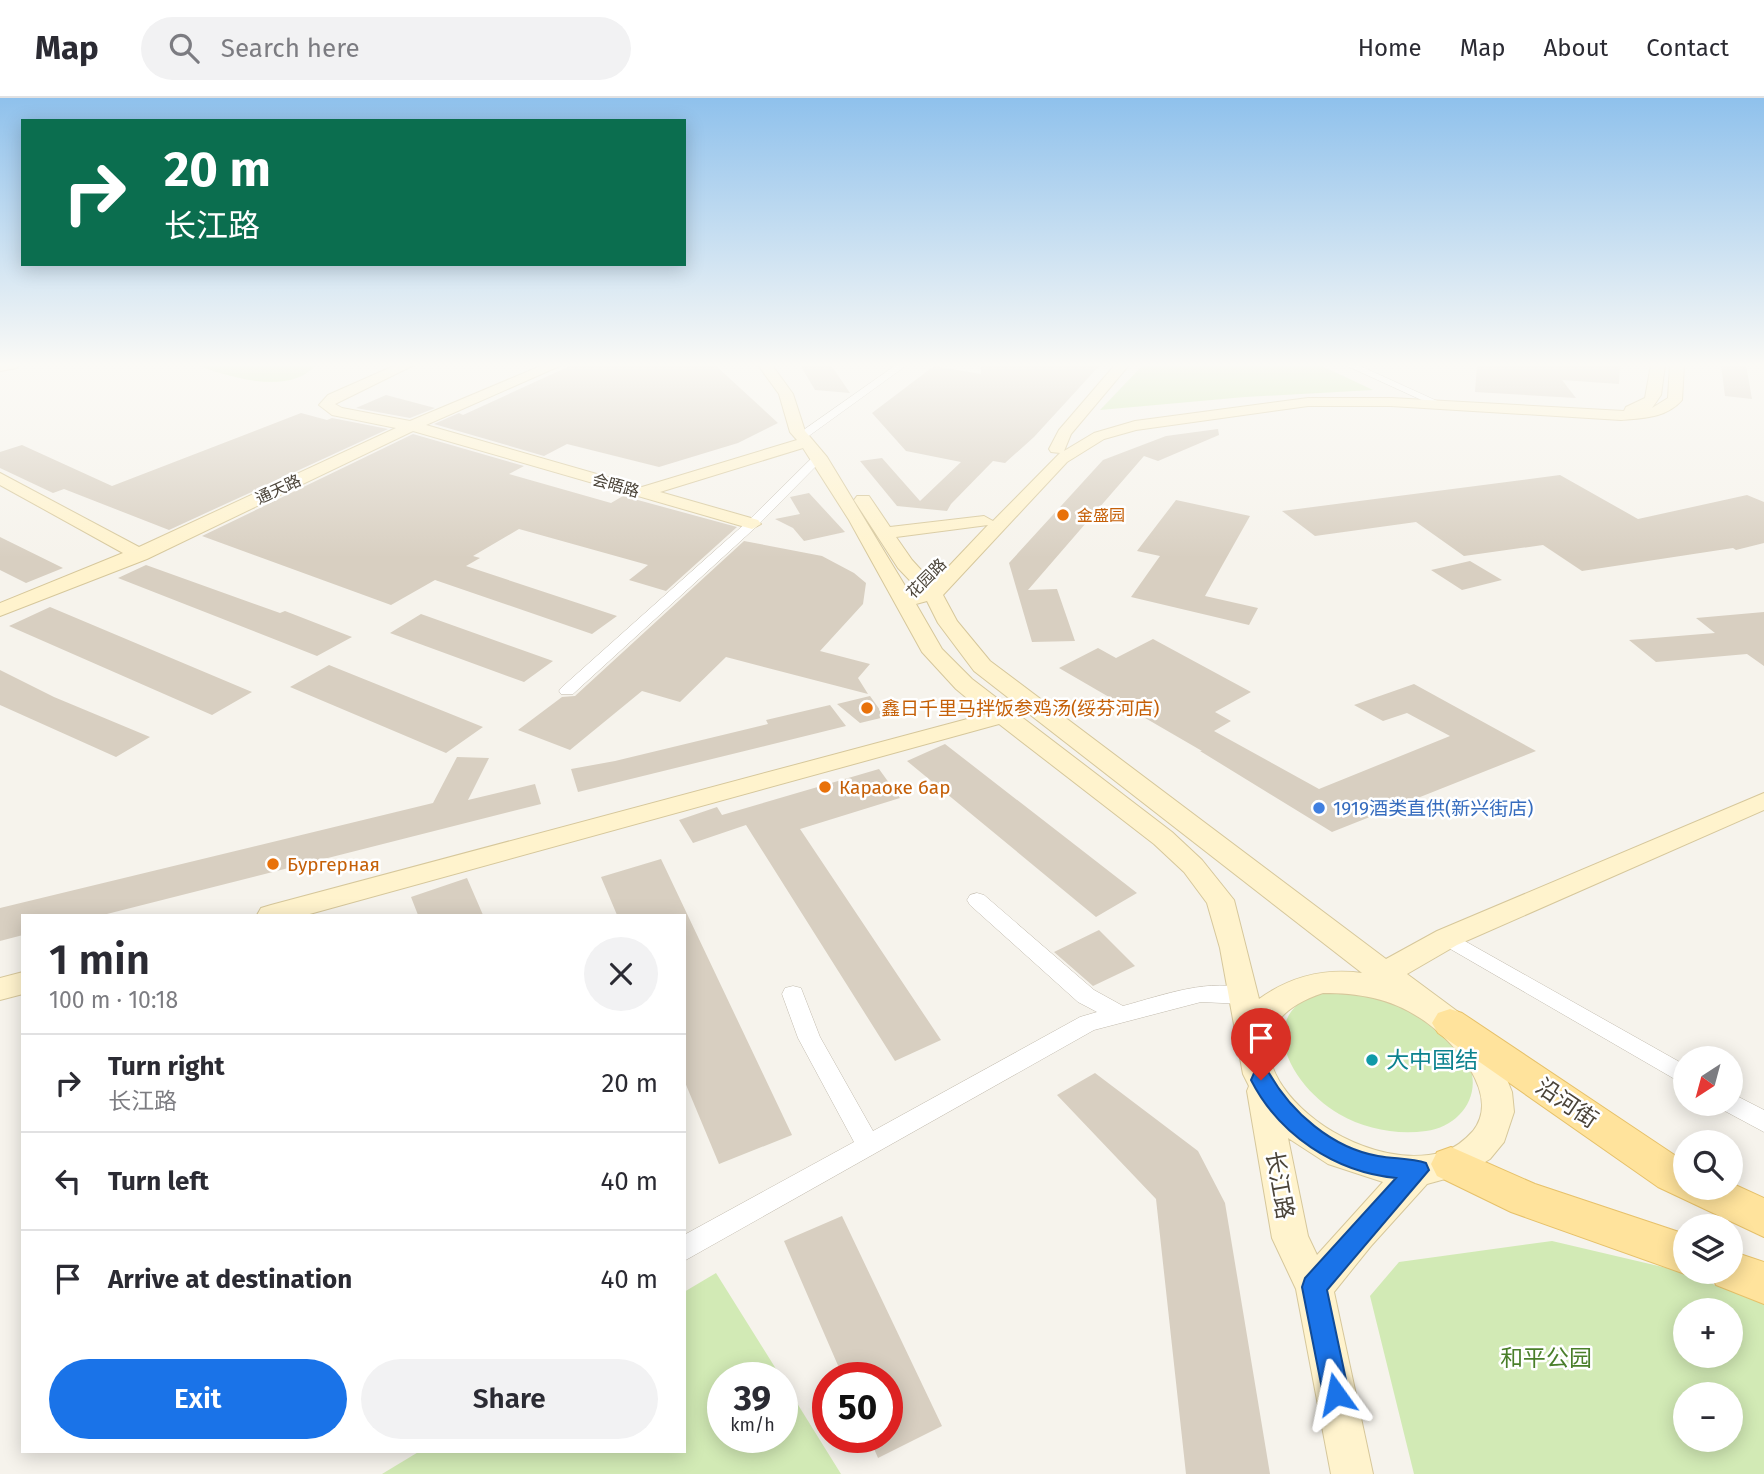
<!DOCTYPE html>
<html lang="en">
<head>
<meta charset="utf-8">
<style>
  body { margin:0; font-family:"Fira Sans","Noto Sans SC",sans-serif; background:#f2f2f3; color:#2b2b33; height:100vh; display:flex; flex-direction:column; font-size:26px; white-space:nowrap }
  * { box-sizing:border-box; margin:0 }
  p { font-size:23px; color:#7c7c81 }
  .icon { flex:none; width:38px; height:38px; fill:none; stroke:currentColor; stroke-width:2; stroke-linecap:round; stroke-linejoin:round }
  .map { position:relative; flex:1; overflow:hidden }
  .sheet { position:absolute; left:21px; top:816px; width:665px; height:539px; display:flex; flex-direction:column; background:#fff; border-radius:0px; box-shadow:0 4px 18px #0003 }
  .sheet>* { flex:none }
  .hud { position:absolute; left:21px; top:21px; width:665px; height:147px; border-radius:0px; box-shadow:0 4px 18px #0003; background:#0b6e4f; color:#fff; overflow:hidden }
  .needle { width:46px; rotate:216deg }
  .buttons { position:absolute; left:1673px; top:948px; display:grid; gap:14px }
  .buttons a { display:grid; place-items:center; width:70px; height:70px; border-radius:50%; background:#fff; box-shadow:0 4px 18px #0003; font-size:35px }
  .speed { position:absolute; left:707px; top:1264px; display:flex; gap:14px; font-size:35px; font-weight:700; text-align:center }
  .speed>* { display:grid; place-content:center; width:91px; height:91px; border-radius:50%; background:#fff; box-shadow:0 4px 18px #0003; line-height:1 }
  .speed small { font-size:18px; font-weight:400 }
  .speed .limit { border:10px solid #d22; background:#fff; color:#111 }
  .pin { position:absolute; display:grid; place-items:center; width:60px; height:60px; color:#fff; margin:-72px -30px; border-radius:50% 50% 50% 0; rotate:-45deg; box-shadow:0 0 7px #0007 }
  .pin .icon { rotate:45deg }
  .me { position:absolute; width:77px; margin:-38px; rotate:348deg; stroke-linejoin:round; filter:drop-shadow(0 0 5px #0008) }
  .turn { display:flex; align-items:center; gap:24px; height:147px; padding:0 28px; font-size:32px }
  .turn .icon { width:91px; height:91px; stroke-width:2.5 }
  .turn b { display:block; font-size:49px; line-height:60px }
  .round { display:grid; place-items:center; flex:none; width:74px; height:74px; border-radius:37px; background:#f2f2f3 }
  .headline { display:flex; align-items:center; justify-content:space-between; height:119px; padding:0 28px }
  h1 { font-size:42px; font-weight:600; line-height:52px }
  .action { display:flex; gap:14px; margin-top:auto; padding:14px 28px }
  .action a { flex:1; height:80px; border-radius:42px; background:#1a73e8; color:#fff; font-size:28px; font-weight:600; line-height:80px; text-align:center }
  .action a+a { background:#f2f2f3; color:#2b2b33 }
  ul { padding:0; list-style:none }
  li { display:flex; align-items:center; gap:21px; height:98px; padding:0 28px; border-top:2px solid #e1e1e2 }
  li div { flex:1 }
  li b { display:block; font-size:26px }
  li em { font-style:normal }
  header { display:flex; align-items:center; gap:42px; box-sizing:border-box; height:98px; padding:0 35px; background:#fff; border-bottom:2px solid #e1e1e2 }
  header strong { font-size:33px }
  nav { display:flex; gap:38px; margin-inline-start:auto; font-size:24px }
  .search { width:490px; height:63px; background:#f2f2f3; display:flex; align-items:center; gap:18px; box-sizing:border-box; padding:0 24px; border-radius:38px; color:#7c7c81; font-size:26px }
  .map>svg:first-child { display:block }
  .green { fill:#d2eab5; fill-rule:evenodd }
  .building { fill:#d8cfc1 }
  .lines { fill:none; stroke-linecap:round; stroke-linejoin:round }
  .street-casing { stroke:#c2bbae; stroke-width:1 }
  .secondary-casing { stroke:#d6c79b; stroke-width:2 }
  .primary-casing { stroke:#e6c16a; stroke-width:2 }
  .street { fill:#fff; fill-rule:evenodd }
  .secondary { fill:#fff3cd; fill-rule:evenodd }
  .primary { fill:#ffe39c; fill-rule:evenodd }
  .route { fill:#1a73e8; stroke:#114b97; stroke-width:2 }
  .food-dot { fill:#e8710a; stroke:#fff; stroke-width:2.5 }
  .shop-dot { fill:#3f7fe0; stroke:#fff; stroke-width:2.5 }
  .culture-dot { fill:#0f9aa8; stroke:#fff; stroke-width:2.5 }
  .labels { text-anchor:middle; stroke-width:5; stroke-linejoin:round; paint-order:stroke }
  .far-street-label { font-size:16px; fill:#4b4439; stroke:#fff }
  .far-food-label { font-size:16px; fill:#c56008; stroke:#fff; text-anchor:start }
  .food-label { font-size:19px; fill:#c56008; stroke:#fff; text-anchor:start }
  .shop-label { font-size:19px; fill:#366cbe; stroke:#fff; text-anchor:start }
  .near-culture-label { font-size:23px; fill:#0d838f; stroke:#fff; text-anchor:start }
  .near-street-label { font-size:23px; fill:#4b4439; stroke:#fff }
  .near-park-label { font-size:23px; fill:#4a7f2a; stroke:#fff }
</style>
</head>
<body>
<header>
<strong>Map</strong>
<div class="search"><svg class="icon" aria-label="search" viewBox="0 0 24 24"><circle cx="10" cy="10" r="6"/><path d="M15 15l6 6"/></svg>Search here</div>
<nav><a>Home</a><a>Map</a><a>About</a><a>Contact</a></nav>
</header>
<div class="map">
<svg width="1764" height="1376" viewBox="0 0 1764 1376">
  <rect width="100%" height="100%" fill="#f6f3ec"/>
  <path class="green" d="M195,267H316C288,299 228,278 195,267Z
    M1143,267H1320L1373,292L1245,299L1100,312Z
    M1340,889C1356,892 1385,893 1398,900C1409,905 1456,944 1464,954C1467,958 1468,964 1470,969C1481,1000 1458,1029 1426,1033C1396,1037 1365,1031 1339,1016C1297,992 1252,925 1314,896C1322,892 1332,891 1340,889Z
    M1552,1143L1667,1170L1764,1204V1376H1414L1370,1198L1399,1164ZM1685,1213H1731V1258H1685ZM1685,1297H1731V1342H1685Z
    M716,1175L781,1279H723V1339H782V1281L841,1376H382L420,1353H684V1194Z"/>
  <path class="building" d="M572,267H715L778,325L738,345L659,369L567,346L544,358L434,326L459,315L463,317Z
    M800,267H831L850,295L815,292Z
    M981,267H1100L1034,339L1005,365L993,363L951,406L947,413L897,408L860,363L882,360L920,403L961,364L906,353L872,315L934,268L981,276Z
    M1477,267H1610L1620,268L1619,286L1562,282L1576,300L1475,294Z
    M1721,267H1746L1752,301L1725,298Z
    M386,297L435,310L410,320L356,310Z
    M301,315L327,322L332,320L388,331L169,432L64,391L53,395L0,370V354L22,347L112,388Z
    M1218,331L1219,337L1158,363L1144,358L1028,492L1057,491L1075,543L1032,544L1009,465L1103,362L1166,338Z
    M413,336L524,368L509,376L611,405L623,398L737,429L666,493L629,482L648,467L519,431L473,458L480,460L466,468L617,518L592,536L435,482L391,507L202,438Z
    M1560,377L1638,421L1747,397L1764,404V445L1736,452L1733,450L1582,473L1543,447L1464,458L1416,424L1315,438L1282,413Z
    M809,395L845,434L804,443L793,430L775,421L800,416L790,399Z
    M1176,402L1250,418L1205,498L1258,510L1249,527L1131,499L1160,458L1137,453Z
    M0,439L63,470L26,485L0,472Z
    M744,443L822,458L854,475L866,485L863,506L820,553L870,566L858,580L868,596L726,559L680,604L642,593L570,652L518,632L562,599L575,598Z
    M1470,463L1502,482L1462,492L1431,472Z
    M146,467L280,515L285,513L352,539L317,558L118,480Z
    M50,509L252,594L212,617L9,528Z
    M1764,514V568L1747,556L1656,564L1629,542L1715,535L1696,520Z
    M421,516L553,563L524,584L390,535Z
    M1153,541L1251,594L1215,614L1231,623L1214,633L1319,691L1450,638L1407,615L1383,623L1354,607L1414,586L1536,653L1332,734L1200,653H1202L1059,570L1098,550L1116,560Z
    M329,567L483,629L446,655L290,589Z
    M0,572L54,599L150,639L116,659L0,607Z
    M870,598L885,619L860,625L837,606Z
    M830,607L846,628L578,694L571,671L615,663L768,626L766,622Z
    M945,646L1137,795L1096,819L907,663Z
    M457,659L489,660L468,702L535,686L541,706L103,817H23V837L0,843V810L433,705Z
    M879,671L900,700L800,731L941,942L895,963L746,727L693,745L679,722L717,709L722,717Z
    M661,761L792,1037L719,1066L684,982V817H617L601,779Z
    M467,780L483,817H418L411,799Z
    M1099,832L1135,868L1093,888L1054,854Z
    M1095,975L1198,1053L1225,1105L1270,1376H1186L1156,1101L1057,997Z
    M842,1118L942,1328L878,1360L869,1339H887V1279H843L784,1143Z"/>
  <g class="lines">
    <g class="street-casing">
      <path id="street" d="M896,267H907L806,340H798V336Z
        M1345,267H1358L1446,307L1437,309Z
        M815,357L825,359L756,429L573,596H561L559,593L561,590L748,423Z
        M977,795L984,797L1094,892L1123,908C1164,897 1210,879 1252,892L1255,898L1252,904L1244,906L1201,904L1094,932L684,1163V1137L854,1044L798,940L782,896L785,890L793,888L801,890L820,939L873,1033L1080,919L1097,914L1078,904L970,807L967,802L970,797Z
        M1447,833L1685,967V987L1440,845L1437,840L1440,835Z
        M1731,995L1764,1012V1034L1723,1012L1720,1006H1731Z"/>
    </g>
    <g class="secondary-casing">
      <path id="secondary" d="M0,267H19L17,270L0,273Z
        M396,267H414L335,306L342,310L410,323L543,267H562L426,327L642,389L797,342L790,334L779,296L758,267H772L793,296L805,333L827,359L910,496L920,493L898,470L854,402L857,398H869L890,429L984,418L993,423L1060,355L1051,354L1049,351L1059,332L1115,267H1129L1071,336L1064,353L1094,335L1135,323L1308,300H1391L1624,313L1626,309L1645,300L1651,267H1665L1661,297L1652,310L1668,300L1670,267H1684L1682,302C1666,320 1644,320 1621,322L1391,308H1308L1136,332L1104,341L1067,364L943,497L957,523L990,563L1386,861L1437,833L1764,695V712L1457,847L1407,876L1461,916L1487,946L1504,974L1512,994L1514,1014L1504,1044L1490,1061L1467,1075L1427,1086L1371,1148L1334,1194L1373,1376H1331L1296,1191L1272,1140L1247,993L1249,988L1243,976L1220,850L1207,805L1184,774L1154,746L999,626L306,817H257L261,810L271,807L986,616L956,591L922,554L849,422L803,350L660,394L758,422L761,426L752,431L413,333L147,461L0,518V505L123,455L0,387V375L139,449L396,330L332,317L319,307L328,297ZM988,427L933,485L912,462L896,439ZM927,503L938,525L974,573L1362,875C1324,870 1291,878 1259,901L1234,802L1202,762L1172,734L972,581L942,551L916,506ZM1323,895C1358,895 1390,900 1420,920C1450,939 1503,995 1473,1033C1465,1042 1455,1050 1443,1054C1342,1083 1186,940 1323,895ZM1288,1040L1328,1066L1383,1084L1317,1157L1308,1138Z
        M23,874V896L0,902V880Z"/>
    </g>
    <g class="primary-casing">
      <path id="primary" d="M1450,911L1462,915L1685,1064V1090H1731V1085L1764,1100V1139L1658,1089L1438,935L1432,925L1438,915Z
        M1451,1049L1535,1086L1685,1136V1174H1689L1685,1176L1511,1114L1437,1078L1431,1066L1437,1054Z
        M1731,1153L1764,1164V1206L1716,1187L1710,1174H1731Z"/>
    </g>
    <use href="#street" class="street"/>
    <use href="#secondary" class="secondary"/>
    <use href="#primary" class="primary"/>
  </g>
  <linearGradient id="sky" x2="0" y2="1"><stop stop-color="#8fc1ec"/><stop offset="0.58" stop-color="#fbfaf6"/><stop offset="1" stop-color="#fbfaf6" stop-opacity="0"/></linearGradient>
  <rect width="1764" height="460" fill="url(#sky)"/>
  <path class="route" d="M1261,973L1269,975C1291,1014 1332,1050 1378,1058C1394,1061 1411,1060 1426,1065L1429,1072L1327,1192L1349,1296L1345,1305L1336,1309L1327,1305L1323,1296L1302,1189L1305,1180L1396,1080C1335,1074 1279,1037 1251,982L1254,975Z"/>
  <g class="food-dot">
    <circle cx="1063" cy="417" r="7"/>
    <circle cx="867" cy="610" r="7"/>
    <circle cx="825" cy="689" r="7"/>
    <circle cx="273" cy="766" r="7"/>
  </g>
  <circle class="shop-dot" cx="1319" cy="710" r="7"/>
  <circle class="culture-dot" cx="1372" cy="962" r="7"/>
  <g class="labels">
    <g class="far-street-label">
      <text transform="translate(616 387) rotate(16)" y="6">会晤路</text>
      <text transform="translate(278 391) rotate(-25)" y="6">通天路</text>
      <text transform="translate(926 480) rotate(-45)" y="6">花园路</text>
    </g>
    <g class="far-food-label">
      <text x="1077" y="423">金盛园</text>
    </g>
    <g class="food-label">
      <text x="881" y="617">鑫日千里马拌饭参鸡汤(绥芬河店)</text>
      <text x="839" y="696">Караоке бар</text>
      <text x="287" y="773">Бургерная</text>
    </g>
    <g class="shop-label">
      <text x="1333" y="717">1919酒类直供(新兴街店)</text>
    </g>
    <g class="near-culture-label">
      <text x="1386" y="970">大中国结</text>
    </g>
    <g class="near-street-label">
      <text transform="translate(1567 1005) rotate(34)" y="8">沿河街</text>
      <text transform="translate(1280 1087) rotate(80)" y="8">长江路</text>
    </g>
    <g class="near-park-label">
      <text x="1546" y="1268">和平公园</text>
    </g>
  </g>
</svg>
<div class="buttons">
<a><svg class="needle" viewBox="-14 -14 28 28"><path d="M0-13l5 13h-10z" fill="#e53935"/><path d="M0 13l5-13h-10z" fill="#7c7c81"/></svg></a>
<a><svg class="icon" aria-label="search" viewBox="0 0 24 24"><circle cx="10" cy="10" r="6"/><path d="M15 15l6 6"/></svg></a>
<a><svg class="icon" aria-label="layers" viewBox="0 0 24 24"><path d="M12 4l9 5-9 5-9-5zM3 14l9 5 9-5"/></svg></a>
<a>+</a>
<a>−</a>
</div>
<div class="speed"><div>39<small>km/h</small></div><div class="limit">50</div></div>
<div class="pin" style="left:1261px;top:982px;background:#d93025"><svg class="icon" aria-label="arrive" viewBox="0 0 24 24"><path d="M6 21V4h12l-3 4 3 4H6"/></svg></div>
<svg class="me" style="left:1336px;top:1296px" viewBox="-20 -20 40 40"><path d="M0-17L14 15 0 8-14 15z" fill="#1a73e8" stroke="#fff" stroke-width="4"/></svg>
<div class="hud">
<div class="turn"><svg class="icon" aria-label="right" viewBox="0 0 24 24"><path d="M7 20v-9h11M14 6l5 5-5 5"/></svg><div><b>20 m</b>长江路</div></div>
</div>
<section class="sheet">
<div class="headline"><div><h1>1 min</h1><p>100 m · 10:18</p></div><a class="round"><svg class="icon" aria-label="close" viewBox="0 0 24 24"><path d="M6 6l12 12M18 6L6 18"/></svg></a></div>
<ul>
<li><svg class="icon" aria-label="right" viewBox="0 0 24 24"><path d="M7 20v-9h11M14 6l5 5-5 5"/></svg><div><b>Turn right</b><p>长江路</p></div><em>20 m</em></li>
<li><svg class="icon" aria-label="left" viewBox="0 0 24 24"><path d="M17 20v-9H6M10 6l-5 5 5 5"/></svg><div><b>Turn left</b></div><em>40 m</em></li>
<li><svg class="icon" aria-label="arrive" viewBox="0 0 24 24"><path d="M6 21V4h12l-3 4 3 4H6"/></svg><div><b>Arrive at destination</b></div><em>40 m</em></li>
</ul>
<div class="action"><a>Exit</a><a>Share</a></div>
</section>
</div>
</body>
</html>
